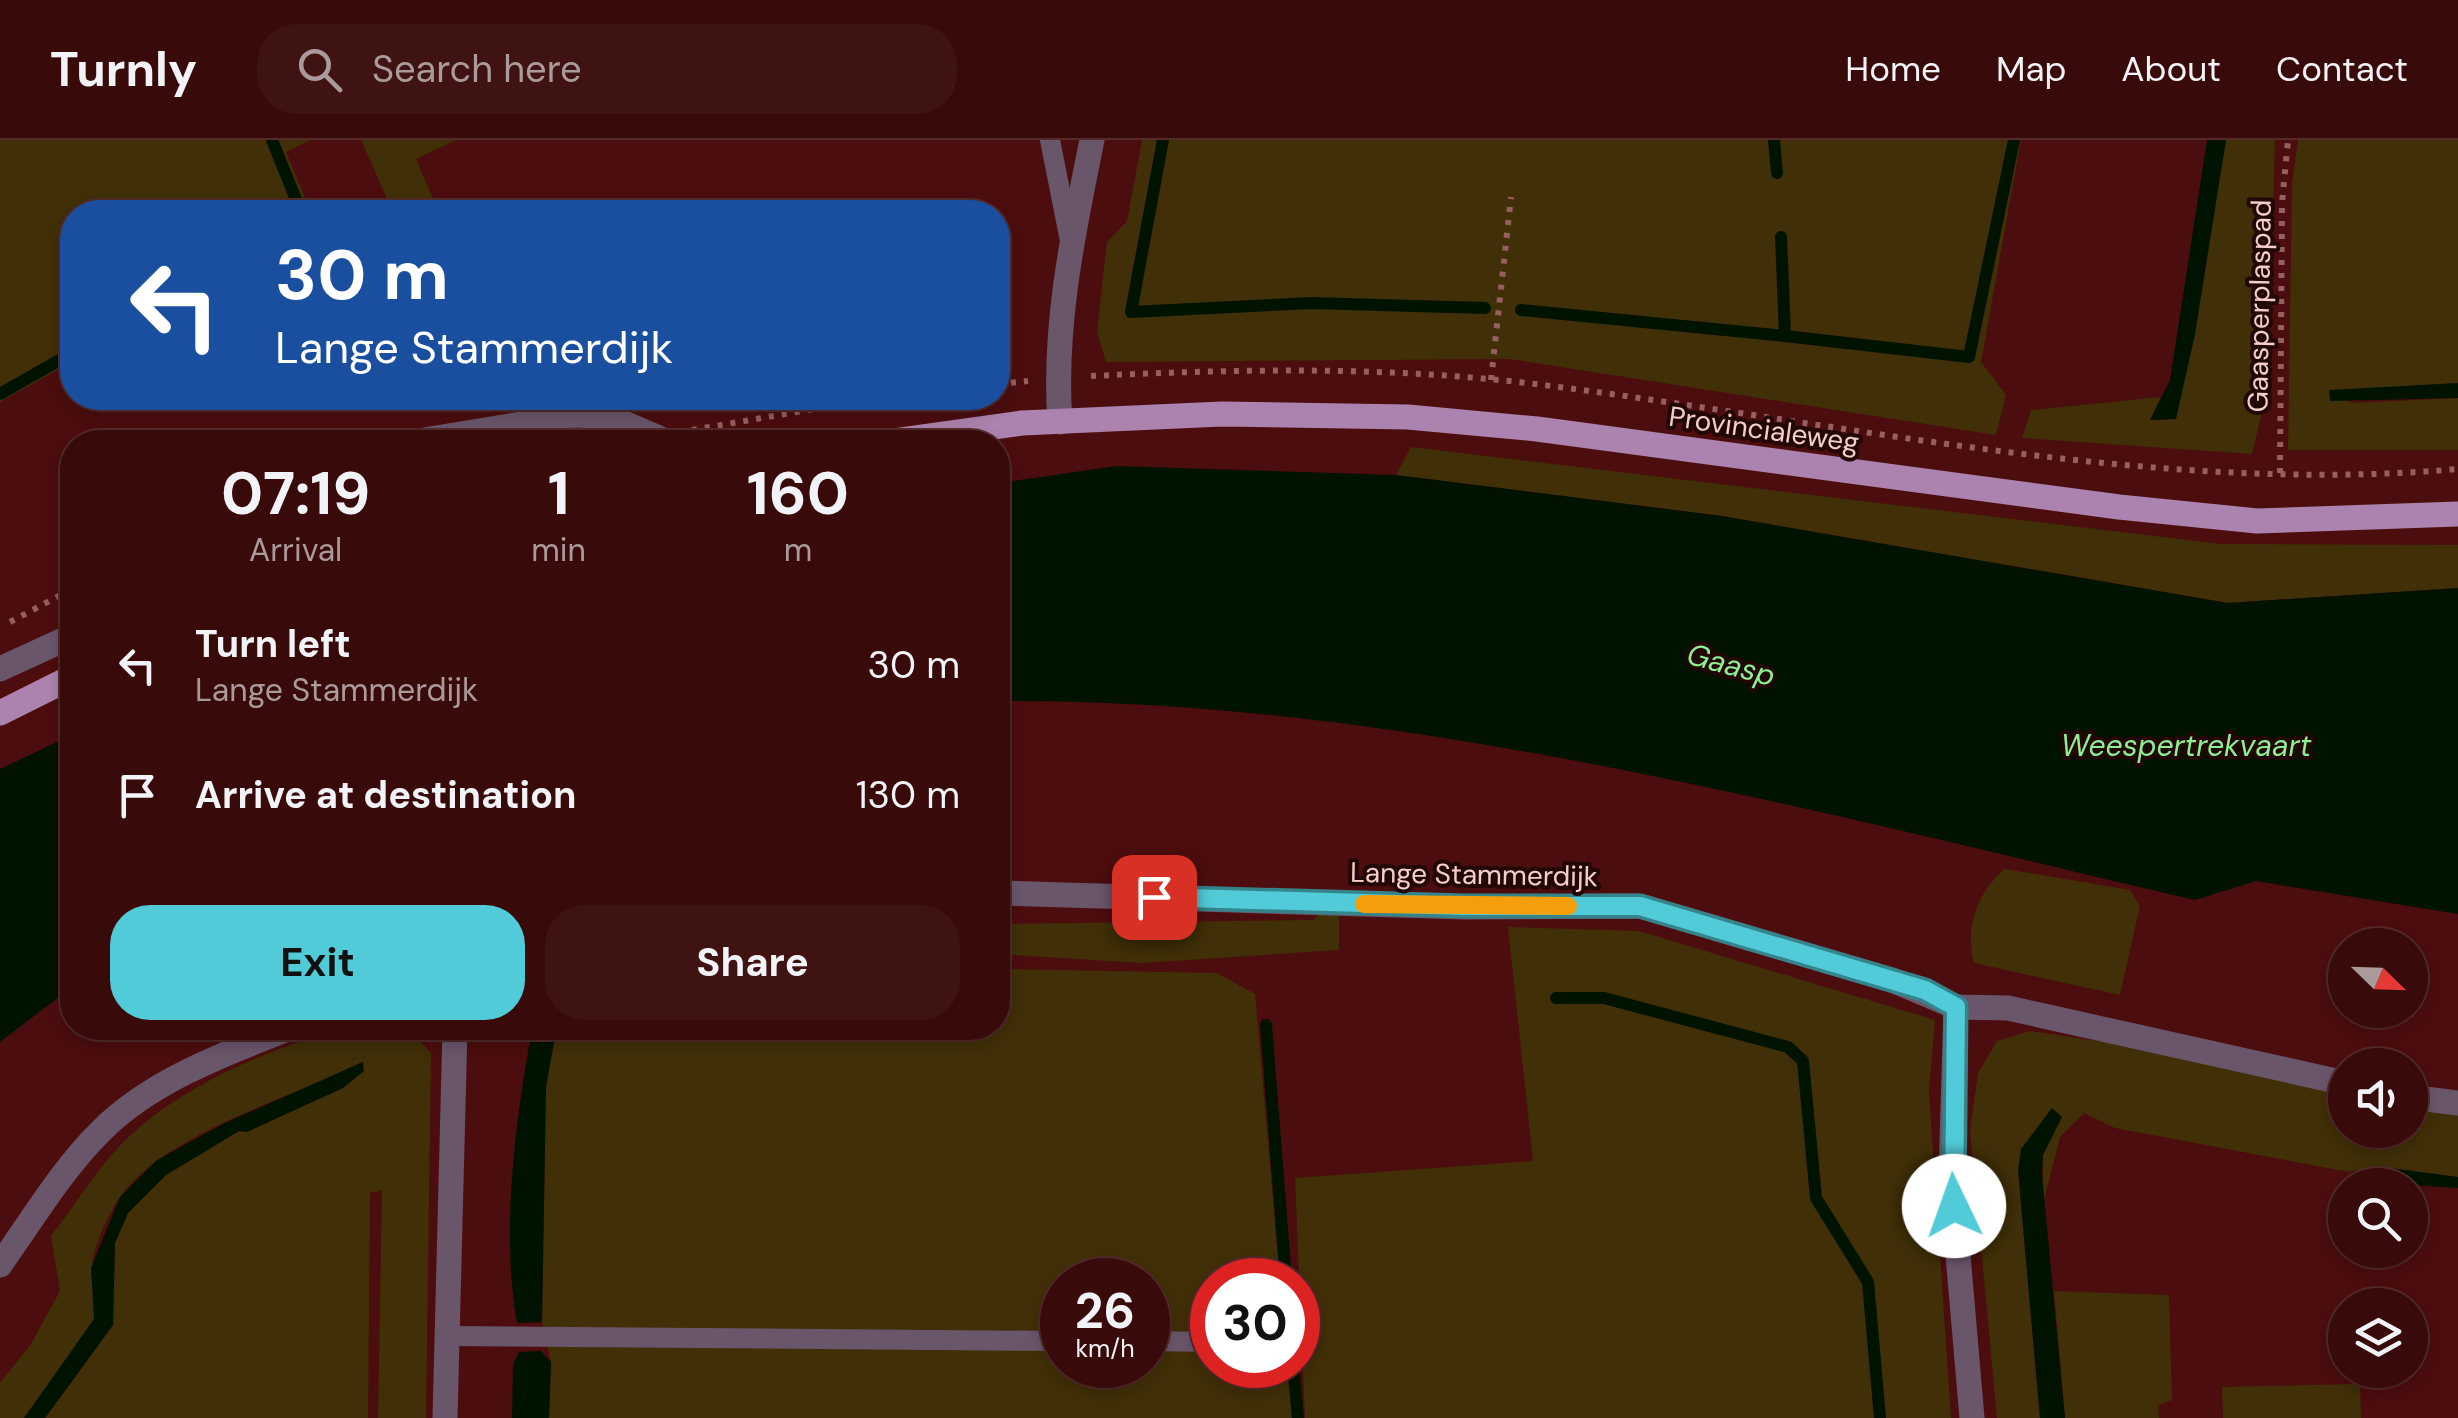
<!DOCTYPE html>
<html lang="en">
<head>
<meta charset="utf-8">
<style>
  body { margin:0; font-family:"DM Sans",sans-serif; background:#401313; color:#f1f3f6; height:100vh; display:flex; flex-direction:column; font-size:38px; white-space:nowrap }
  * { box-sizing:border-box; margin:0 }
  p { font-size:32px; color:#ab9a9c }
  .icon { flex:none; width:55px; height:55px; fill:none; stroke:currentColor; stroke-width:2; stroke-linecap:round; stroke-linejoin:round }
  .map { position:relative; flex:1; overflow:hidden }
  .panel { position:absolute; left:60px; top:290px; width:950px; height:610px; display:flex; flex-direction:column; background:#390a0a; border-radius:40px; box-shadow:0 5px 15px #0003,0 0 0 2px #532b2b }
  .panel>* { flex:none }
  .hud { position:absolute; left:60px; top:60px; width:950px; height:210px; border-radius:40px; box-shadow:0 5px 15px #0003,0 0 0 2px #532b2b; background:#1a4fa0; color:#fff; overflow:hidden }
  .needle { width:65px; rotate:113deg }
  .controls { position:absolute; left:2328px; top:788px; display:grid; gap:20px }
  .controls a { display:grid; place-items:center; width:100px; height:100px; border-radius:50%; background:#390a0a; box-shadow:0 5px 15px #0003,0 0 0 2px #532b2b; font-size:50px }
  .speed { position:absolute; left:1040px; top:1118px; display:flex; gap:20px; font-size:50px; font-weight:700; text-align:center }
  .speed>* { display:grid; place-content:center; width:130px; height:130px; border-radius:50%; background:#390a0a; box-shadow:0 5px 15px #0003,0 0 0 2px #532b2b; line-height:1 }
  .speed small { font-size:25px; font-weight:400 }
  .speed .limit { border:15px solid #d22; background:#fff; color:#111 }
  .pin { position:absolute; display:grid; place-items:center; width:85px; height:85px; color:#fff; margin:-42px; border-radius:20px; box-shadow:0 5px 15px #0006 }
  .me { position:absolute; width:110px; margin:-55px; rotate:357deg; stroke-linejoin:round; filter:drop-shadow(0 0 8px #0008) }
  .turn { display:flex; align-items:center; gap:35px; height:210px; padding:0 50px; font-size:45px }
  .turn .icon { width:130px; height:130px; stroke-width:2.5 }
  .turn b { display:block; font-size:70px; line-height:85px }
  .eta { display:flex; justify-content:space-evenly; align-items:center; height:170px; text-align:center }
  .eta b { font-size:60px; font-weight:700; line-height:70px }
  .button { display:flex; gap:20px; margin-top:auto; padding:20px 50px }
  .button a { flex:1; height:115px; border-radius:40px; background:#52cbd8; color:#111; font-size:40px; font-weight:700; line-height:115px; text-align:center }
  .button a+a { background:#401313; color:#f1f3f6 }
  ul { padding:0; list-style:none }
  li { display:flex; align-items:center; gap:30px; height:130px; padding:0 50px }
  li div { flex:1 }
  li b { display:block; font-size:38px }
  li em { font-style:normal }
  header { display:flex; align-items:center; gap:60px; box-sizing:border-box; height:140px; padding:0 50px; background:#390a0a; border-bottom:2px solid #532b2b }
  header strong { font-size:48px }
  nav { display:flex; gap:55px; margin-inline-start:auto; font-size:35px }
  .search { width:700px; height:90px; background:#401313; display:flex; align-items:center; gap:25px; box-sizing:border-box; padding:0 35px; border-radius:40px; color:#ab9a9c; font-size:38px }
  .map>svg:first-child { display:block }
  .green { fill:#402f07; fill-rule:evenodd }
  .water { fill:#001301 }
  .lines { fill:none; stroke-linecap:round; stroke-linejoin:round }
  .stream { stroke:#001301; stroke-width:12 }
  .path { stroke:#95605e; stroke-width:6; stroke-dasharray:5 8; stroke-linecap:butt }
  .service { stroke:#6a566b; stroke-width:20 }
  .minor { stroke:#6a566b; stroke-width:25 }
  .tertiary { stroke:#6a566b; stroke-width:25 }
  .primary { stroke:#ac83ae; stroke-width:25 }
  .route-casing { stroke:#35848c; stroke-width:25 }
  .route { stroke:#52cbd8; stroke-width:18 }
  .slow { stroke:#f59e0b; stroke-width:18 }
  .labels { text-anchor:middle; stroke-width:8; stroke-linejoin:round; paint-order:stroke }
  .street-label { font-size:28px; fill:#f5cdc9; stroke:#210706 }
  .water-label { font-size:30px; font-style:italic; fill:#8eef91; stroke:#210706 }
</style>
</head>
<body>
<header>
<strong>Turnly</strong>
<div class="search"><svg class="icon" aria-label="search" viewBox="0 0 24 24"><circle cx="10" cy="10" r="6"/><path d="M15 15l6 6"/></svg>Search here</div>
<nav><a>Home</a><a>Map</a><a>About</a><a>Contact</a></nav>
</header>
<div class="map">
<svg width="2458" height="1278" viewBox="0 0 2458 1278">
  <rect width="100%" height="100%" fill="#4c0d0e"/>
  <path class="green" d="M0,0H311L286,12L311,72H72V222L0,262Z
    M361,0H456L416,19L439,72H393Z
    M1142,0H2021L1981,222L2006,255L1996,295L1510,219L1106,222L1097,192L1107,102L1127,81Z
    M2226,0H2275L2268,247L2252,314L2022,298L2031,270L2161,257L2150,280L2176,279Z
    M2298,0H2458V243L2329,251L2352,263L2458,258V310H2288L2292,44Z
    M1411,307L2221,404L2458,405V448L2228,463L1722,376L1396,335Z
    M2005,729L2130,750L2140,766L2120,855L1974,823C1964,788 1978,751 2005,729Z
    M1339,768V810L1142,823L998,814V784L1313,780L1324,770Z
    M1508,787L1639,791L1935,880L1929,951L1951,1278H1305L1295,1038L1533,1021Z
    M998,829L1217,833L1255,854L1280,1140H1212V1225H1288L1292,1278H549L551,1222L542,1182L546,947L553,888H998ZM1062,1140H1148V1225H1062Z
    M360,888H407L431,913L426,1278H378L382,1050L370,1053L368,1278H45L113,1185L115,1103L128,1073L166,1035L239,991H248L343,948L362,922C288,962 148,994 110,1074C102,1089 91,1115 92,1132C92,1144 98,1157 96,1170C94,1198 42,1254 24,1278H0V1243L31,1204L60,1151L51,1096C73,1068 92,1036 116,1010C168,951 283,898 360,888Z
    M2030,891L2151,909L2345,956V990H2410V968L2458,973V1037L2375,1027L2349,1032L2115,988L2084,973L2060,997L2043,1064V1015L2062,977L2018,1030L2040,1278H1997L1970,990L1978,933L1997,901Z
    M2054,1151L2169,1155L2172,1260L2158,1265L2159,1278H2065Z
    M2360,1244L2361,1278H2223L2222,1247Z"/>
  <path class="water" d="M2207,0H2226L2195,194L2176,279L2150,280L2170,240Z
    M2458,243V258L2330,261L2329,250Z
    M1117,326L1396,335L1722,376L2228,463L2458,448V774L2256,741L2195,760C1807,670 1398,558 998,561V343Z
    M72,595V847L0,902V629Z
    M540,888H567L555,897L546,947L542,1182L517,1183C501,1094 515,984 531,895Z
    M363,922L364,931L343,948L247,992L239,991L166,1035L128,1073L115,1103L113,1185L45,1278H24L94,1179L91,1128L120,1057L157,1020L225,983Z
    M2052,968L2062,977L2043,1015L2042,1034L2065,1278H2040L2018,1030L2021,1009Z
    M2375,1026L2458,1037V1048L2375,1043Z
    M541,1211L551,1222L549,1278H512L513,1224L519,1212Z"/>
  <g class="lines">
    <path class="stream" d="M272,0L301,72
      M1163,0L1131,172L1310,163L1485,168
      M1774,0L1777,33
      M1781,97L1785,196L1969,217L2014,0
      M1521,170L1785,196
      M0,254L72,213
      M1556,858H1604L1788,907L1803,921L1816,1058L1868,1142L1880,1278
      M1266,885L1286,1140
      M1293,1225L1298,1278"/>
    <path class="path" d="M1091,236C1239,229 1387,226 1535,244C1837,281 2153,356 2458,329
      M1491,240L1511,57
      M998,244L1028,241
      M692,290L878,258
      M2280,333L2282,63L2288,0
      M10,482L72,449"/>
    <path class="service" d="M1050,0L1070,101
      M449,1196L1062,1201
      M1148,1201L1212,1202"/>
    <path class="minor" d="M1060,282C1053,188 1073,93 1092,0
      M412,302L576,275L610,277L659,298L661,302
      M0,529L72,496
      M2410,957L2458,963
      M445,1278L455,888
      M1972,1278L1951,1034L1956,867L2008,868L2345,943"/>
    <path class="tertiary" d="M998,753L1465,767L1640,766L1892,840L1956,867
      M0,1125C32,1080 62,1029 102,990C151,941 226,913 290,888"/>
    <path class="primary" d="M887,302L1022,283L1222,274L1408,277L1537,289L2119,367L2257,381L2458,374
      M0,573L72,537"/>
  </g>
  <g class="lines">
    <g class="route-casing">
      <path id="route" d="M1154,757L1465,766H1640L1925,850L1956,867L1954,1066"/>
    </g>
    <use href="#route" class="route"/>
    <path class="slow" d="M1364,764L1568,766"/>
  </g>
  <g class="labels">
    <g class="street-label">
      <text transform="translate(2259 166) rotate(-89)" y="10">Gaasperplaspad</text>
      <text transform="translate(1764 289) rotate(8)" y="10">Provincialeweg</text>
      <text transform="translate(1474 734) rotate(1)" y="10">Lange Stammerdijk</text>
    </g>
    <g class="water-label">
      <text transform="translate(1731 525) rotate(15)" y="10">Gaasp</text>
      <text x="2186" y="616">Weespertrekvaart</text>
    </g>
  </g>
</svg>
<div class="controls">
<a><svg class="needle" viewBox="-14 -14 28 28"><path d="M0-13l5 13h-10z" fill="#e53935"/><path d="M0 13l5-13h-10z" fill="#ab9a9c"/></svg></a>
<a><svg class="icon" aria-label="sound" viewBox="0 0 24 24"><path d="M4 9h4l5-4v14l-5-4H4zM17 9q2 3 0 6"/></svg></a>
<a><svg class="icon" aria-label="search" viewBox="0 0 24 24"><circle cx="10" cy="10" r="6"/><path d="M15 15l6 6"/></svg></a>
<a><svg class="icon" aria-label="layers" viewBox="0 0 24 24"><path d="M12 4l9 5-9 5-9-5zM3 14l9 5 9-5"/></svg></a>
</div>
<div class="speed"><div>26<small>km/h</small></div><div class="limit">30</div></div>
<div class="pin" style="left:1154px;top:757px;background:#d93025"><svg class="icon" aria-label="arrive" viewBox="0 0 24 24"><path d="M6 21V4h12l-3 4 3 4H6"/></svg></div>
<svg class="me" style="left:1954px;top:1066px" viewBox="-20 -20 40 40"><circle r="19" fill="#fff"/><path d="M0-13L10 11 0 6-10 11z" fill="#52cbd8"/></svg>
<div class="hud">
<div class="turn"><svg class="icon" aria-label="left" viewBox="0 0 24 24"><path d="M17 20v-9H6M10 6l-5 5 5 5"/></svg><div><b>30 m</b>Lange Stammerdijk</div></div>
</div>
<section class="panel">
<div class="eta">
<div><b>07:19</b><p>Arrival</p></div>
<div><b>1</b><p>min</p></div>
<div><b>160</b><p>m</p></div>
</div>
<ul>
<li><svg class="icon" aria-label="left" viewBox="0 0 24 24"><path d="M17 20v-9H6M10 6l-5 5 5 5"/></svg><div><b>Turn left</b><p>Lange Stammerdijk</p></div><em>30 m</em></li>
<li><svg class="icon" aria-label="arrive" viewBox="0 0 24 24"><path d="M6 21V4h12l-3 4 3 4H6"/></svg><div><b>Arrive at destination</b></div><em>130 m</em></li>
</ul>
<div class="button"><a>Exit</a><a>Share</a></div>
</section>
</div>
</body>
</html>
